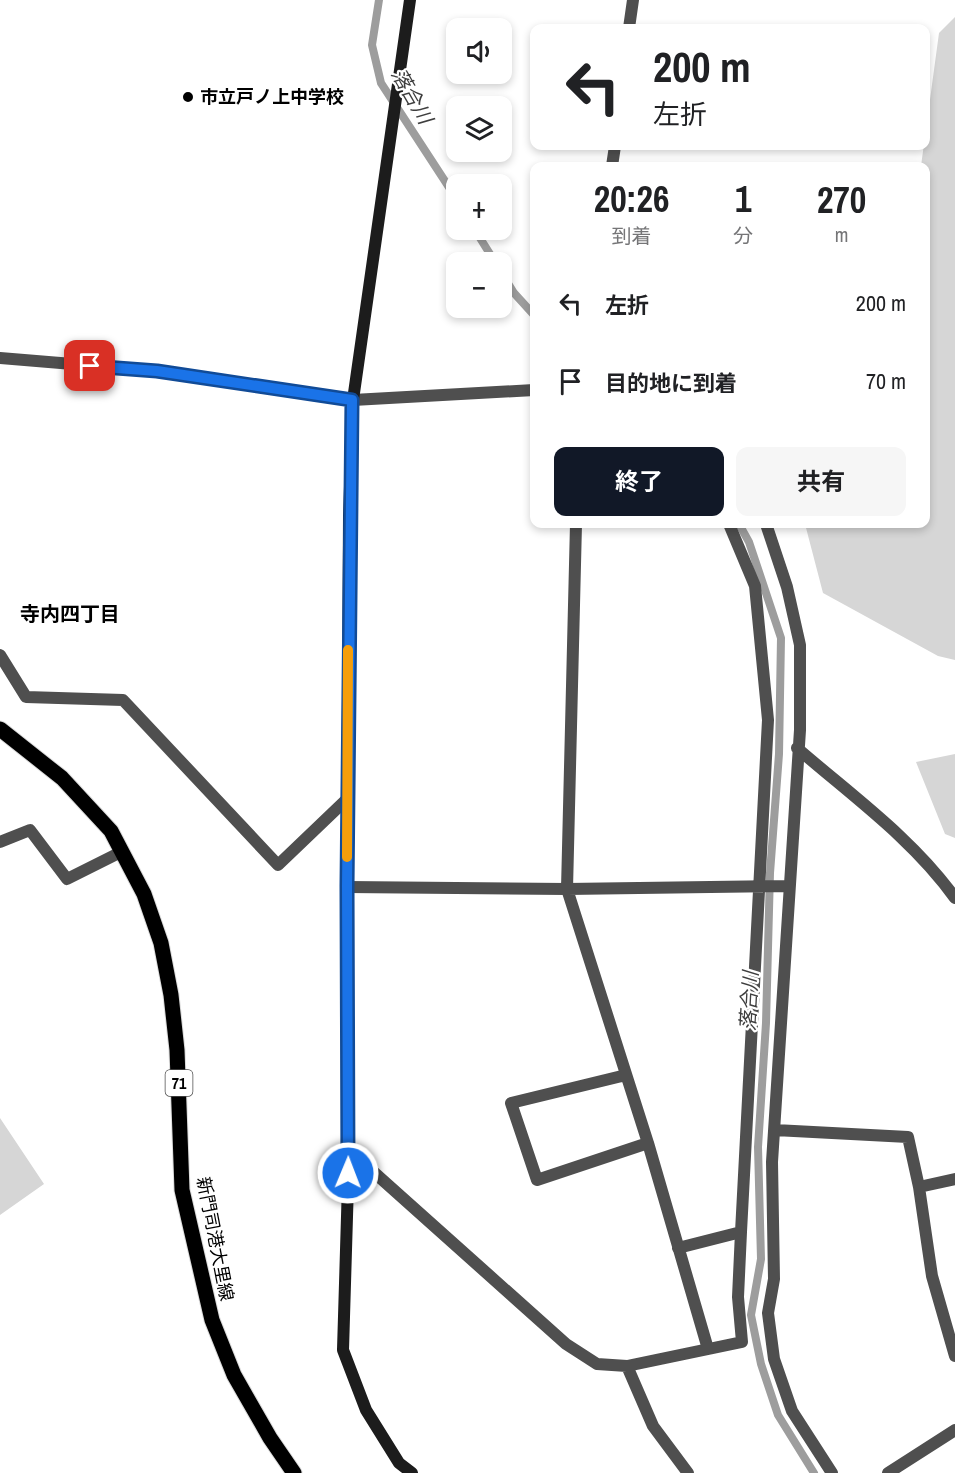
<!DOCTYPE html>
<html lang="ja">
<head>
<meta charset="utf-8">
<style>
  body { margin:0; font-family:"Archivo Narrow","Noto Sans JP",sans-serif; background:#f6f6f6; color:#202124; height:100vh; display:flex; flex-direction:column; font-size:22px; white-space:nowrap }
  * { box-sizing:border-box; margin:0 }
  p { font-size:20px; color:#757577 }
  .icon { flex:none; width:33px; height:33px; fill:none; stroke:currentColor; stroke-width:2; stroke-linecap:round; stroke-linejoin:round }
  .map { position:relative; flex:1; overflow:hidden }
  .details { position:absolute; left:530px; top:162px; width:400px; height:366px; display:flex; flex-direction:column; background:#fff; border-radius:12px; box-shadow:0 3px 9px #0003 }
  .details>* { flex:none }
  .top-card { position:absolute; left:530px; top:24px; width:400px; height:126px; border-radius:12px; box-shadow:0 3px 9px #0003; background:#fff; color:#202124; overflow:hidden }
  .fabs { position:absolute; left:446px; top:18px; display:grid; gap:12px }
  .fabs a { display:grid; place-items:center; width:66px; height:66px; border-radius:12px; background:#fff; box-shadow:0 3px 9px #0003; font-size:30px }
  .pin { position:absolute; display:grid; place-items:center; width:51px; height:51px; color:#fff; margin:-26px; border-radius:12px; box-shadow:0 3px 9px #0006 }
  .me { position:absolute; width:66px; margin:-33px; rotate:1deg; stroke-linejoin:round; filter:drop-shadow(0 0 4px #0008) }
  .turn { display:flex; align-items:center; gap:21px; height:126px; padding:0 24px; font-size:27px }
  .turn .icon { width:78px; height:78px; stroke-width:2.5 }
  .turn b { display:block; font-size:42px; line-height:51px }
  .eta { display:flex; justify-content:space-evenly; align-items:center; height:102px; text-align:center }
  .eta b { font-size:36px; font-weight:700; line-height:42px }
  .action { display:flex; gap:12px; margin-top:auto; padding:12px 24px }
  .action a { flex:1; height:69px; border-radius:12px; background:#111827; color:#fff; font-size:24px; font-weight:700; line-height:69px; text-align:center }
  .action a+a { background:#f6f6f6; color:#202124 }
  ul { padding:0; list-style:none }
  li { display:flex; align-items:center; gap:18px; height:78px; padding:0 24px }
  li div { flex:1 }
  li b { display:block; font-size:22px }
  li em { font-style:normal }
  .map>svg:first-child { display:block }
  .green { fill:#d6d6d6 }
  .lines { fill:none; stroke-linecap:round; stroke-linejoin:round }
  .stream { stroke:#9d9d9d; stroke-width:8 }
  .primary-casing { stroke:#dbdbdb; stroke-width:17 }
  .street { stroke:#4f4f4f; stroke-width:12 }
  .secondary { stroke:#1c1c1c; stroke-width:12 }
  .primary { stroke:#000; stroke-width:15 }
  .route-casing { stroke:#114b97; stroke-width:15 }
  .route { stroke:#1a73e8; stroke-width:10 }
  .slow { stroke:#f59e0b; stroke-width:10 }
  .poi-dot { fill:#000; stroke:#fff; stroke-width:2 }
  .labels { text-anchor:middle; stroke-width:4.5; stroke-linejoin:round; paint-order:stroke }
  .shield { fill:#fff; stroke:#4c4c4c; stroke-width:1.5 }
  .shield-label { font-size:16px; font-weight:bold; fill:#000 }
  .poi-label { font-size:18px; font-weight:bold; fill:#000; stroke:#fff; text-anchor:start }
  .street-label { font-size:18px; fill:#000; stroke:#fff }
  .water-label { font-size:20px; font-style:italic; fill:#3e3e3e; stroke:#fff }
  .neighbourhood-label { font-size:20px; font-weight:bold; fill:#000; stroke:#fff }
</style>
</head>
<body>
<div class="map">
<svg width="955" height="1473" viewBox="0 0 955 1473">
  <rect width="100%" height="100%" fill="#fff"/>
  <path class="green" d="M955,17V660L938,656L823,593L805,524H926V166H921L939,33Z
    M955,754V838L945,834L916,762Z
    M0,1118L44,1184L0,1215Z"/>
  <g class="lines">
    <path class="stream" d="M379,0L372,45L381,83L456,198
      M475,230L495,262
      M501,272L514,293L534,315
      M739,524L749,542L781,638L779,754L770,873L766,1023L758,1147L761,1259L751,1315L761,1364L778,1415L814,1473"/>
    <g class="primary-casing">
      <path id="primary" d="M0,729L62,778L111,831L144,894L161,943L171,995L177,1050L182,1190L212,1320L234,1375L270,1438L294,1473"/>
    </g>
    <path class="street" d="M629,28L633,0
      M612,166L615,146
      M0,358L157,371L353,400L534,390
      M576,524L567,889L648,1143L708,1349
      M729,524L755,586L768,720L741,1232
      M766,524L787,587L800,645V730L772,1162L774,1279L768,1313L774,1359L792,1411L832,1473
      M0,655L26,697L123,700L278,865L347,799
      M797,748C851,795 913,839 955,898
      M0,842L30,830L67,879L121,852
      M347,887L567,889L789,886
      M626,1075L511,1103L537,1180L648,1143
      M775,1130L908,1137L919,1187
      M349,1150L566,1344L597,1364L627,1366L653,1426L688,1473
      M955,1179L919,1187L932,1276L955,1356
      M627,1366L742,1342L738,1297L741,1232L678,1248
      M888,1473L955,1430"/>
    <path class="secondary" d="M410,0L353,400L349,516L347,887L349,1150L343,1350L366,1410L399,1463L412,1473"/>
    <use href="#primary" class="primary"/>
  </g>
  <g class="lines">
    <g class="route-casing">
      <path id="route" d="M90,366L157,371L352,400L347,886L348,1173"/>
    </g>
    <use href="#route" class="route"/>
    <path class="slow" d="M347,857L348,650"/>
  </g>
  <circle class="poi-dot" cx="188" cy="97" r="6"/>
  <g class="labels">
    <rect class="shield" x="165.5" y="1070" width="27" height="26" rx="4.5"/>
    <g class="shield-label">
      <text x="179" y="1089">71</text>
    </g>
    <g class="poi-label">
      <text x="200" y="103">市立戸ノ上中学校</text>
    </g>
    <g class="street-label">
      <text transform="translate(215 1239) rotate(79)" y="6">新門司港大里線</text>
    </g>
    <g class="water-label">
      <text transform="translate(412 96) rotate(60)" y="7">落合川</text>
      <text transform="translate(749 1001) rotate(-87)" y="7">落合川</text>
    </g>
    <g class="neighbourhood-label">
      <text x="70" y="621">寺内四丁目</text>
    </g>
  </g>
</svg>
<div class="fabs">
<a><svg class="icon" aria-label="sound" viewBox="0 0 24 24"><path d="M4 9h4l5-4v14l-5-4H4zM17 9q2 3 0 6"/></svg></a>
<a><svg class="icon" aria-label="layers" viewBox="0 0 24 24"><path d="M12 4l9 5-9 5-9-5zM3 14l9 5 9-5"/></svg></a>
<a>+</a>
<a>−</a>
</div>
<div class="pin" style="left:90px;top:366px;background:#d93025"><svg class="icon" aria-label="arrive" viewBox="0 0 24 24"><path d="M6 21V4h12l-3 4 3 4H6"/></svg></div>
<svg class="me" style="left:348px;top:1173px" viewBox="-20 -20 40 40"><circle r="17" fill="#1a73e8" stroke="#fff" stroke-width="3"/><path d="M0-11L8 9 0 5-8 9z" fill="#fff"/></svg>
<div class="top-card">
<div class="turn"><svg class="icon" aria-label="left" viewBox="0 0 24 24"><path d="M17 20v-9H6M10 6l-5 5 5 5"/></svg><div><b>200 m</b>左折</div></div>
</div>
<section class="details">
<div class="eta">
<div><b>20:26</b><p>到着</p></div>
<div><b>1</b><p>分</p></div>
<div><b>270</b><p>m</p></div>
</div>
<ul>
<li><svg class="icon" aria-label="left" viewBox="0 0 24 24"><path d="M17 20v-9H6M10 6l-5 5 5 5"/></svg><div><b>左折</b></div><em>200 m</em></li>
<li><svg class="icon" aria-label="arrive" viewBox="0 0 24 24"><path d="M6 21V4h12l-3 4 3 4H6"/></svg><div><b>目的地に到着</b></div><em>70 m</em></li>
</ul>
<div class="action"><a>終了</a><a>共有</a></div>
</section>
</div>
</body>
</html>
